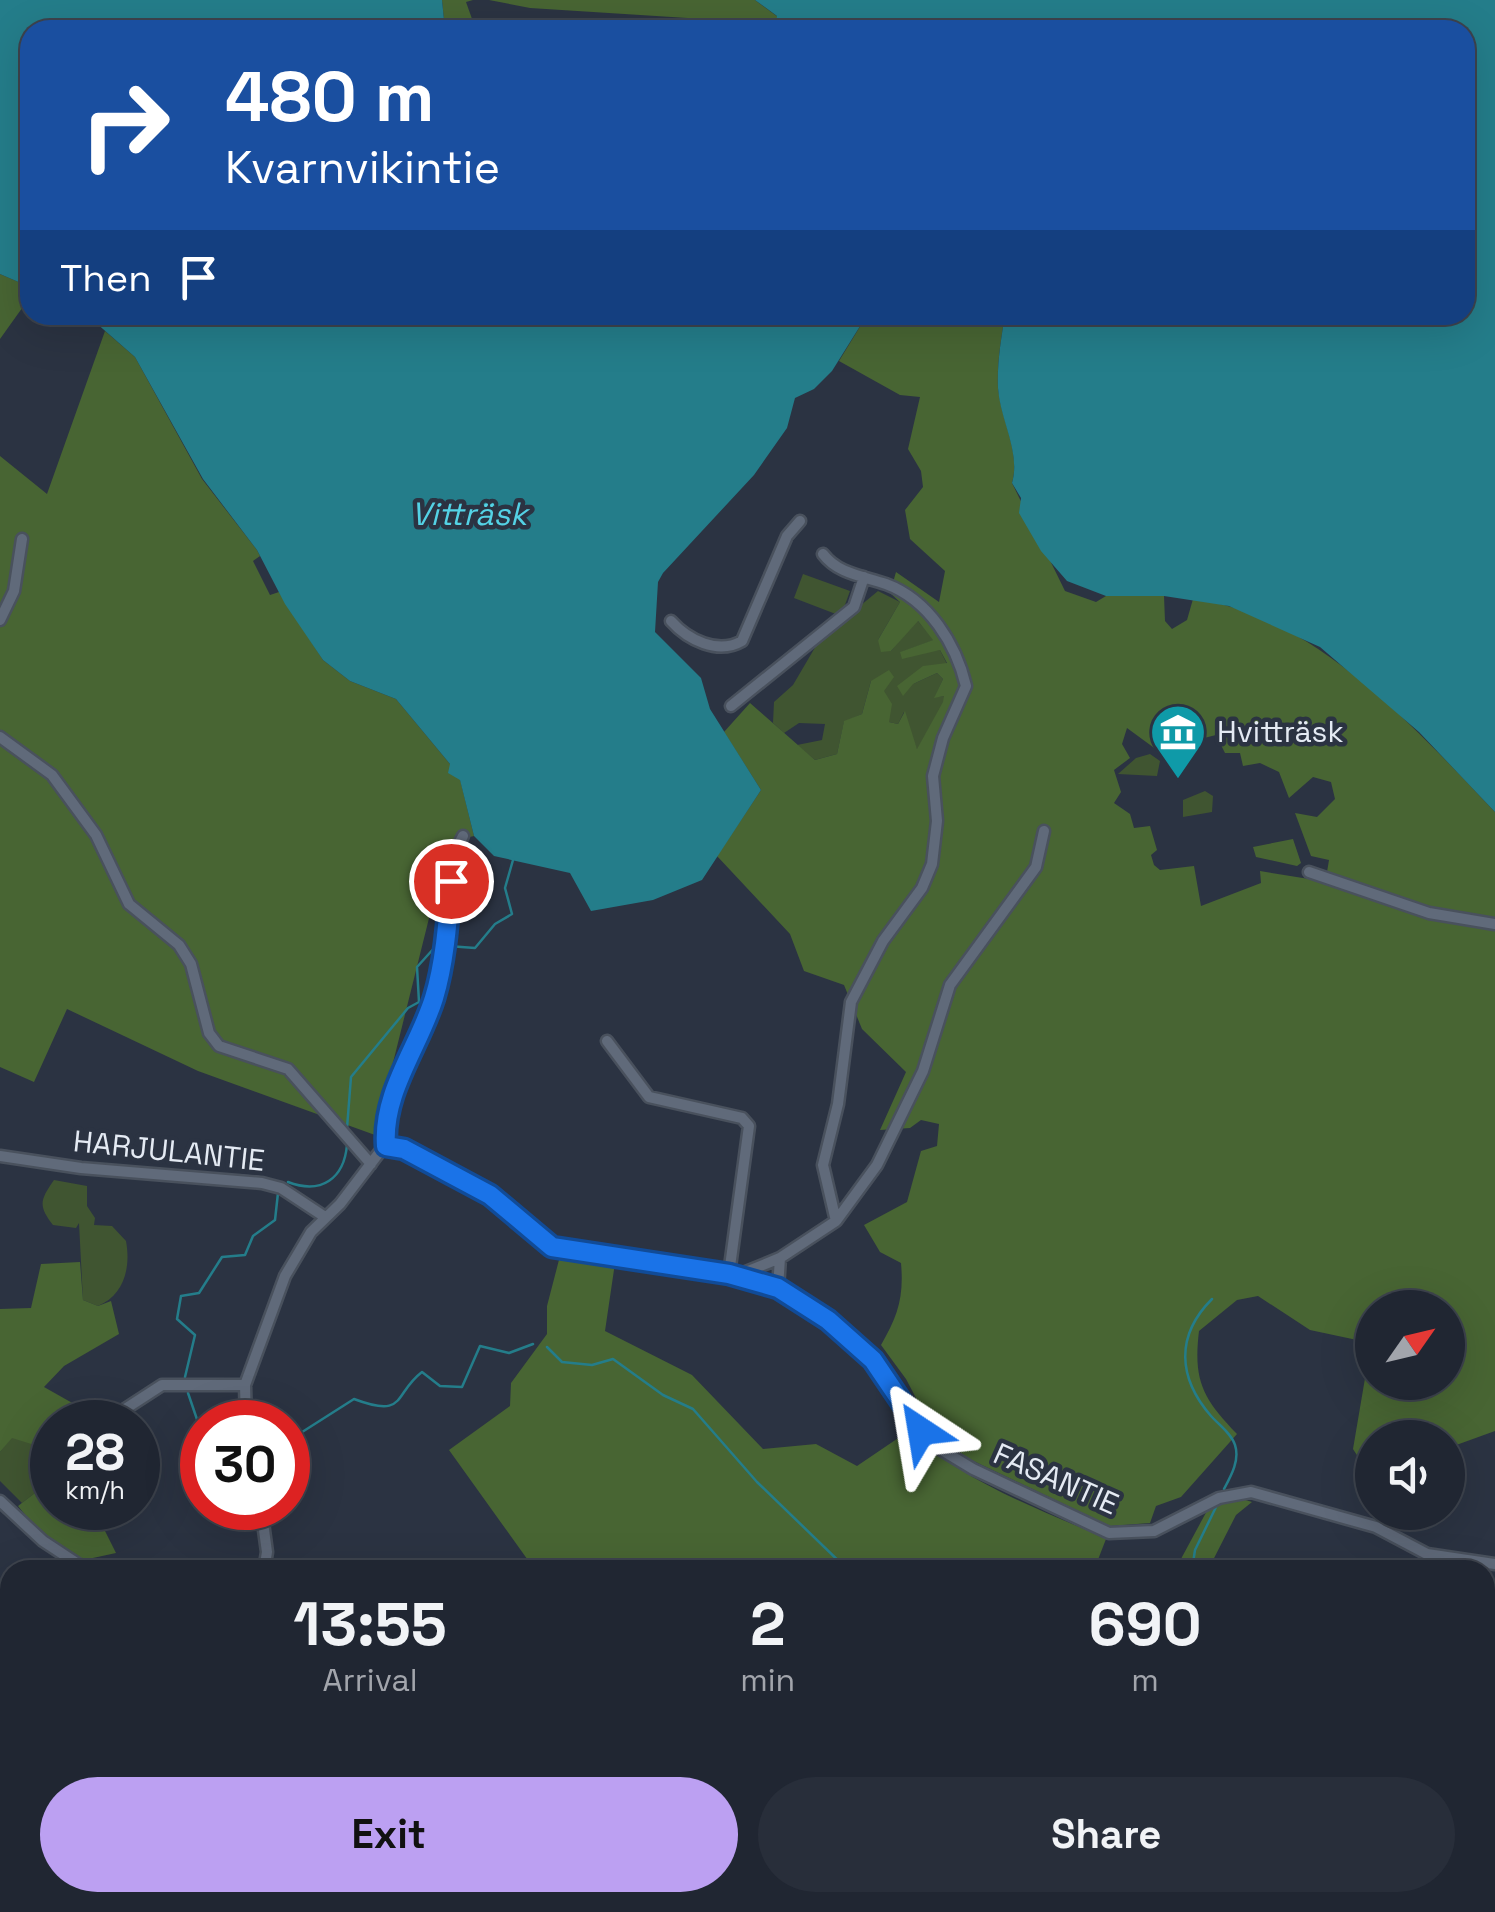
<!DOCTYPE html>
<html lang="en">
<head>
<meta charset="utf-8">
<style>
  body { margin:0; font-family:"Space Grotesk",sans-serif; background:#282e3a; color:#f1f3f6; height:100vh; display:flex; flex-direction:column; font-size:38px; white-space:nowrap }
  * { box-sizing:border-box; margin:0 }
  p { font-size:32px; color:#a2a5ac }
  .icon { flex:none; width:55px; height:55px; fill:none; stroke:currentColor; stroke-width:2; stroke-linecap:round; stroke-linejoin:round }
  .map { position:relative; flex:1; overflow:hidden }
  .side { position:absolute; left:0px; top:1560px; width:1495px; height:352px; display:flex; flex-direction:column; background:#202632; border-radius:30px 30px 0 0; box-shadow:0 10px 40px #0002,0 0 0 2px #3d434d }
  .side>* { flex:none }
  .banner { position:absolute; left:20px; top:20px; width:1455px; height:305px; border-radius:30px; box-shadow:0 10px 40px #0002,0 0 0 2px #3d434d; background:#1a4fa0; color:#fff; overflow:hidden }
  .needle { width:65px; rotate:56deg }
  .fabs { position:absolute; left:1355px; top:1290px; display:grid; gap:20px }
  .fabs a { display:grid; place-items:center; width:110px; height:110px; border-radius:50%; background:#202632; box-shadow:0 10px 40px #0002,0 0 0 2px #3d434d; font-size:50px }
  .speed { position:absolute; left:30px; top:1400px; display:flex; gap:20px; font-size:50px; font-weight:700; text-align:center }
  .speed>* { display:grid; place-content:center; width:130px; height:130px; border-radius:50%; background:#202632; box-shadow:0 10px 40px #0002,0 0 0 2px #3d434d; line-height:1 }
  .speed small { font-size:25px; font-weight:400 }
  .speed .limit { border:15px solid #d22; background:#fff; color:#111 }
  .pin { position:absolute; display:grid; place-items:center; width:85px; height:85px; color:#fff; margin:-42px; border:5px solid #fff; border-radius:50%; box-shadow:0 2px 10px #0007 }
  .me { position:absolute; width:110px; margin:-55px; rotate:327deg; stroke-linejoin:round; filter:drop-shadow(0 0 8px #0008) }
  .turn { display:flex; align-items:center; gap:35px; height:210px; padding:0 40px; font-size:45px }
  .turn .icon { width:130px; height:130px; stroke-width:2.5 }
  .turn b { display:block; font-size:70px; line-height:85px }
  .then { display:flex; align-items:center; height:95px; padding:0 40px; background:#0003; gap:20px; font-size:38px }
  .eta { display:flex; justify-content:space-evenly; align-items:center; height:170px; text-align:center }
  .eta b { font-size:60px; font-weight:700; line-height:70px }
  .primary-button { display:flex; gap:20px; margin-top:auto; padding:20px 40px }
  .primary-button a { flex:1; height:115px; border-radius:60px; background:#bca0f2; color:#111; font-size:40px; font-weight:700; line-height:115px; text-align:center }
  .primary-button a+a { background:#282e3a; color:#f1f3f6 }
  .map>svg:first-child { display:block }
  .green { fill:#405531 }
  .forest { fill:#486533; fill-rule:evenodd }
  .water { fill:#247d8a }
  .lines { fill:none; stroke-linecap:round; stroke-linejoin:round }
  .stream { stroke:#247d8a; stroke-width:2.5 }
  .river { stroke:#247d8a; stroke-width:15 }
  .minor-casing { stroke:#49515d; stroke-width:15 }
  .minor { stroke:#606a7a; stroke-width:10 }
  .route-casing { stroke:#114b97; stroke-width:25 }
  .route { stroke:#1a73e8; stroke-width:18 }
  .labels { text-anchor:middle; stroke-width:9; stroke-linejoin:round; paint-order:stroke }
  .poi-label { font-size:30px; fill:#e4eaf3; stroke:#2b3342; text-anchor:start }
  .street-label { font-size:30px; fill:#e4eaf3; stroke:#2b3342 }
  .water-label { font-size:32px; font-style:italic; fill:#54d2e5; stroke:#2b3342 }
</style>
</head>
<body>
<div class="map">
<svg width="1495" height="1912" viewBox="0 0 1495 1912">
  <rect width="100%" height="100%" fill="#2b3342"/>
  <path class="green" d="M803,574L850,591L841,616L794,598Z
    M878,591L900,602L878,640L891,651L917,620L934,640L901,652L940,650L947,664L913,684L937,673L943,679L935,697L944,696V702L917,750L904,712L898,724L889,722L871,681L862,714L844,722L837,754L815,760L797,745L822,740L825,724L799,723L784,733L773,723L774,702L793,685L820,639Z
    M1150,754L1160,761L1157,776L1118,774L1136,758Z
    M1205,791L1213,796L1212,812L1183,817V800Z
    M54,1180L87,1186V1206L95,1218L94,1225L112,1226L126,1241C131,1268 124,1295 98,1306L83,1300L79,1223L76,1228L53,1225C38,1206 40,1200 54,1180Z
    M12,1437L52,1446V1480L22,1503L0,1481V1452Z
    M10,1651V1902L142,1903L153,1912H0V1854L5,1849L0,1828V1657Z
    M275,1903L269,1912H186L192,1903Z"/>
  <path class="forest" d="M442,0H473L466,2L476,30H445Z
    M489,0H755L778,17L775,30H728L719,20L530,8Z
    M0,274L30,287V297L0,339Z
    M867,315H1005C1001,339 997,363 998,388C1001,420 1021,452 1012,483L1065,591L1096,602L1106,596H1164L1165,621L1172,629L1187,620L1193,599C1313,613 1416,729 1495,812V1431L1448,1448V1438H1372V1479L1353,1449L1371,1343L1310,1330L1258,1296L1237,1300L1199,1331C1193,1381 1203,1399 1237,1434L1181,1497L1156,1506L1150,1523L1110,1526L963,1456L927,1419L906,1379L881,1345C898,1316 904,1297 901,1263L880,1252L864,1225L907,1202L921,1151L937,1146L939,1124L921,1120L910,1128L880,1130L906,1072L862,1029L844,985L804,971L790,934L717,856L761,790L724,732L750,703L815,760L837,754L844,721L862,714L871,681L889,670L894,677L884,691L892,704L889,722L898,724L905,711L917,749L943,702L944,696L934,698L943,679L937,673L913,684L903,696L897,686L923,666L947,663L940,650L902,659L900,652L933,640L918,621L891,651L881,652L878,640L900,602L890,593L896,572L939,602L945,571L910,539L905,510L923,487L921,471L908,449L920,397L900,395L839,361ZM1127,728L1157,750L1216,735L1225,753H1240L1243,766L1260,763L1279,772L1289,798L1313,777L1331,782L1335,799L1317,817L1295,813L1311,856L1329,860L1327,872L1309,879L1260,871L1261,883L1201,906L1194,866L1160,870L1154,865L1151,855L1157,850L1150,826L1134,828L1130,814L1114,803L1121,792L1114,770L1130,758L1122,744ZM1372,1308H1448V1382H1372Z
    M105,331L135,357L202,479L257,550L260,556L253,561L270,595L279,592L323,660L350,681L396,699L450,764L460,779L474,836L448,842L375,1135L198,1071L67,1009L34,1082L0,1067V456L47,494Z
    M1293,839L1301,863L1297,866L1256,857L1253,847Z
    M560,1256L615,1263L605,1331L692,1375L763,1449L816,1444L857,1466L913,1428C952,1480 1047,1511 1106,1539L1094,1570H535L449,1450L510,1406L511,1383L547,1334V1306Z
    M80,1262L83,1300L98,1306L111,1301L119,1334L64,1366L44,1387L106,1422H52V1445L41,1447L12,1438L0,1452V1309L31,1308L41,1264Z
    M52,1480V1508H72L88,1523L99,1519L116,1553L79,1561L42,1536L18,1506Z
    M1236,1497L1252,1502L1236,1515L1208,1570H1175L1209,1507Z
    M1485,1868L1495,1871V1912H826L817,1903L1485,1902Z
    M638,1903V1912H441L440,1903Z"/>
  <path class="water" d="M0,0H442L445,30H30V287L0,274Z
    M755,0H1495V812L1419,732L1320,647L1229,606L1164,596H1106L1067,581L1041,551L1019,513L1021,498L1012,483C1021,452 1000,420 998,388C997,363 1001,339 1005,315H1465V30H775L777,16Z
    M87,315H867L832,371L814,389L795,398L787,428L754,475L663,573L658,582L655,632L701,678L710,709L761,790L702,880L653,900L591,911L570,873L494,856L474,836L460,780L448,773L450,764L396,699L350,681L323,660L285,604L257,550L203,479L135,357Z"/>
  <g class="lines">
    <path class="stream" d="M448,946L475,948L495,924L512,914L505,888L513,860
      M347,1128L351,1077L408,1008L419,1002L417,967L436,946
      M288,1182C322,1195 344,1178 347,1145
      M1212,1299C1175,1336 1178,1378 1211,1416C1218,1424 1232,1434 1235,1445C1240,1460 1231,1476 1224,1489
      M547,1347L562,1362L592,1365L613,1359L663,1395L693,1409L757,1482L848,1570
      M185,1377L195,1335L177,1319L181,1296L199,1293L222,1257L245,1255L253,1236L275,1220L278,1193
      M188,1393L202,1434
      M288,1441L354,1399C407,1419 393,1394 422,1372L440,1386L462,1387L480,1346L509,1353L533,1344
      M1192,1570L1195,1550L1217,1505
      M0,1669L10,1654
      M1485,1753H1495
      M0,1760L10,1786
      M18,1902V1912
      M1324,1902L1336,1912"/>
    <path class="river" d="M0,1606L10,1607"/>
    <g class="minor-casing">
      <path id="minor" d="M0,620L14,591L22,539
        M671,621C688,640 718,655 742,641L787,536L800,521
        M731,706L854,607L864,577
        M0,737L52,775L96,835L129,904L179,945L191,964L209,1033L219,1046L288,1069L371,1164
        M1309,872L1429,913L1495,924
        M607,1041L649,1097L742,1118L749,1126L729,1274
        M385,1145L404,1149L490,1195L537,1238L561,1250L634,1257L778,1288L862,1348L921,1431L940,1449L973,1469L1109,1533L1154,1531L1219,1498L1251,1492L1376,1527L1427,1554L1495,1564
        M385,1145C382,1092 418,1047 434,998C449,951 438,878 463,836
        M0,1156L81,1168L262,1183L281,1188L325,1217
        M836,1221L877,1165L923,1071L950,985L1036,867L1044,831
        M736,1276L780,1258L836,1221L823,1165L838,1104L851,1002L883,941L922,888L932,864L937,821L933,776L943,738L966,686C956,644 929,600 886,584C863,576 838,574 823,554
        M778,1288L780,1258
        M122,1411L162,1385H245
        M246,1422L245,1385L285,1276L311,1232L340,1204L385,1145
        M0,1501L43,1541L87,1570
        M261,1508L267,1552L264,1570
        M341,1902L345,1912"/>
    </g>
    <use href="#minor" class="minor"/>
  </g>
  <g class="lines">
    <g class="route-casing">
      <path id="route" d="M451,881C448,918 445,962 434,998C419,1047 382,1092 386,1146L404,1149L490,1195L552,1247L729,1274L778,1288L828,1320L873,1360L921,1431"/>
    </g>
    <use href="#route" class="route"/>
  </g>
  <defs>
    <g id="museum-pin" transform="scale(2.875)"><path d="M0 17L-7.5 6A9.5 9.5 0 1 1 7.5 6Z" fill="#0f9aa8" stroke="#2b3342"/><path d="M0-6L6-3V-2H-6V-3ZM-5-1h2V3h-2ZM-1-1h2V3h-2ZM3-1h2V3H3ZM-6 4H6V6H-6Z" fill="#fff"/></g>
  </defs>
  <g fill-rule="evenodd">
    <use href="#museum-pin" x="1178" y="732"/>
  </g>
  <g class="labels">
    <g class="poi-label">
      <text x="1217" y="742">Hvitträsk</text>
    </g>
    <g class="street-label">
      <text transform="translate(169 1151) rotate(6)" y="10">HARJULANTIE</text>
      <text transform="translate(1056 1479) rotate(24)" y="10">FASANTIE</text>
    </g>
    <g class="water-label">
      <text x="469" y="525">Vitträsk</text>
    </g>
  </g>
</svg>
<div class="fabs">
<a><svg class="needle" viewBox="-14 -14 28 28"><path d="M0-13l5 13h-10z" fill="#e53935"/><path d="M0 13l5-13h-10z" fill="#a2a5ac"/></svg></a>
<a><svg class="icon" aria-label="sound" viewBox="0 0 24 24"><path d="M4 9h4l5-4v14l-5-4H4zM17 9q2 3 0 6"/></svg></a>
</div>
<div class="speed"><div>28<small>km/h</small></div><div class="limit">30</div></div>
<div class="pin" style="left:451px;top:881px;background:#d93025"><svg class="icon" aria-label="arrive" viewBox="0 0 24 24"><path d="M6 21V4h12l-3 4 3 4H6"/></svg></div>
<svg class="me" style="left:921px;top:1431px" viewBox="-20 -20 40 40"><path d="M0-17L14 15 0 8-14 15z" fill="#1a73e8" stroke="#fff" stroke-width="4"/></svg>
<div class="banner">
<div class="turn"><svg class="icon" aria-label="right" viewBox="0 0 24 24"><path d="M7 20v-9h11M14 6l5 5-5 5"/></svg><div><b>480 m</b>Kvarnvikintie</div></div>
<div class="then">Then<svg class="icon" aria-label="arrive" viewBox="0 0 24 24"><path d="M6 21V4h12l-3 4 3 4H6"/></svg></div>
</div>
<section class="side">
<div class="eta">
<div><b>13:55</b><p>Arrival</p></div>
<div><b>2</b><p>min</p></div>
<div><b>690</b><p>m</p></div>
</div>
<div class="primary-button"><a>Exit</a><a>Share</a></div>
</section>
</div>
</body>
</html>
